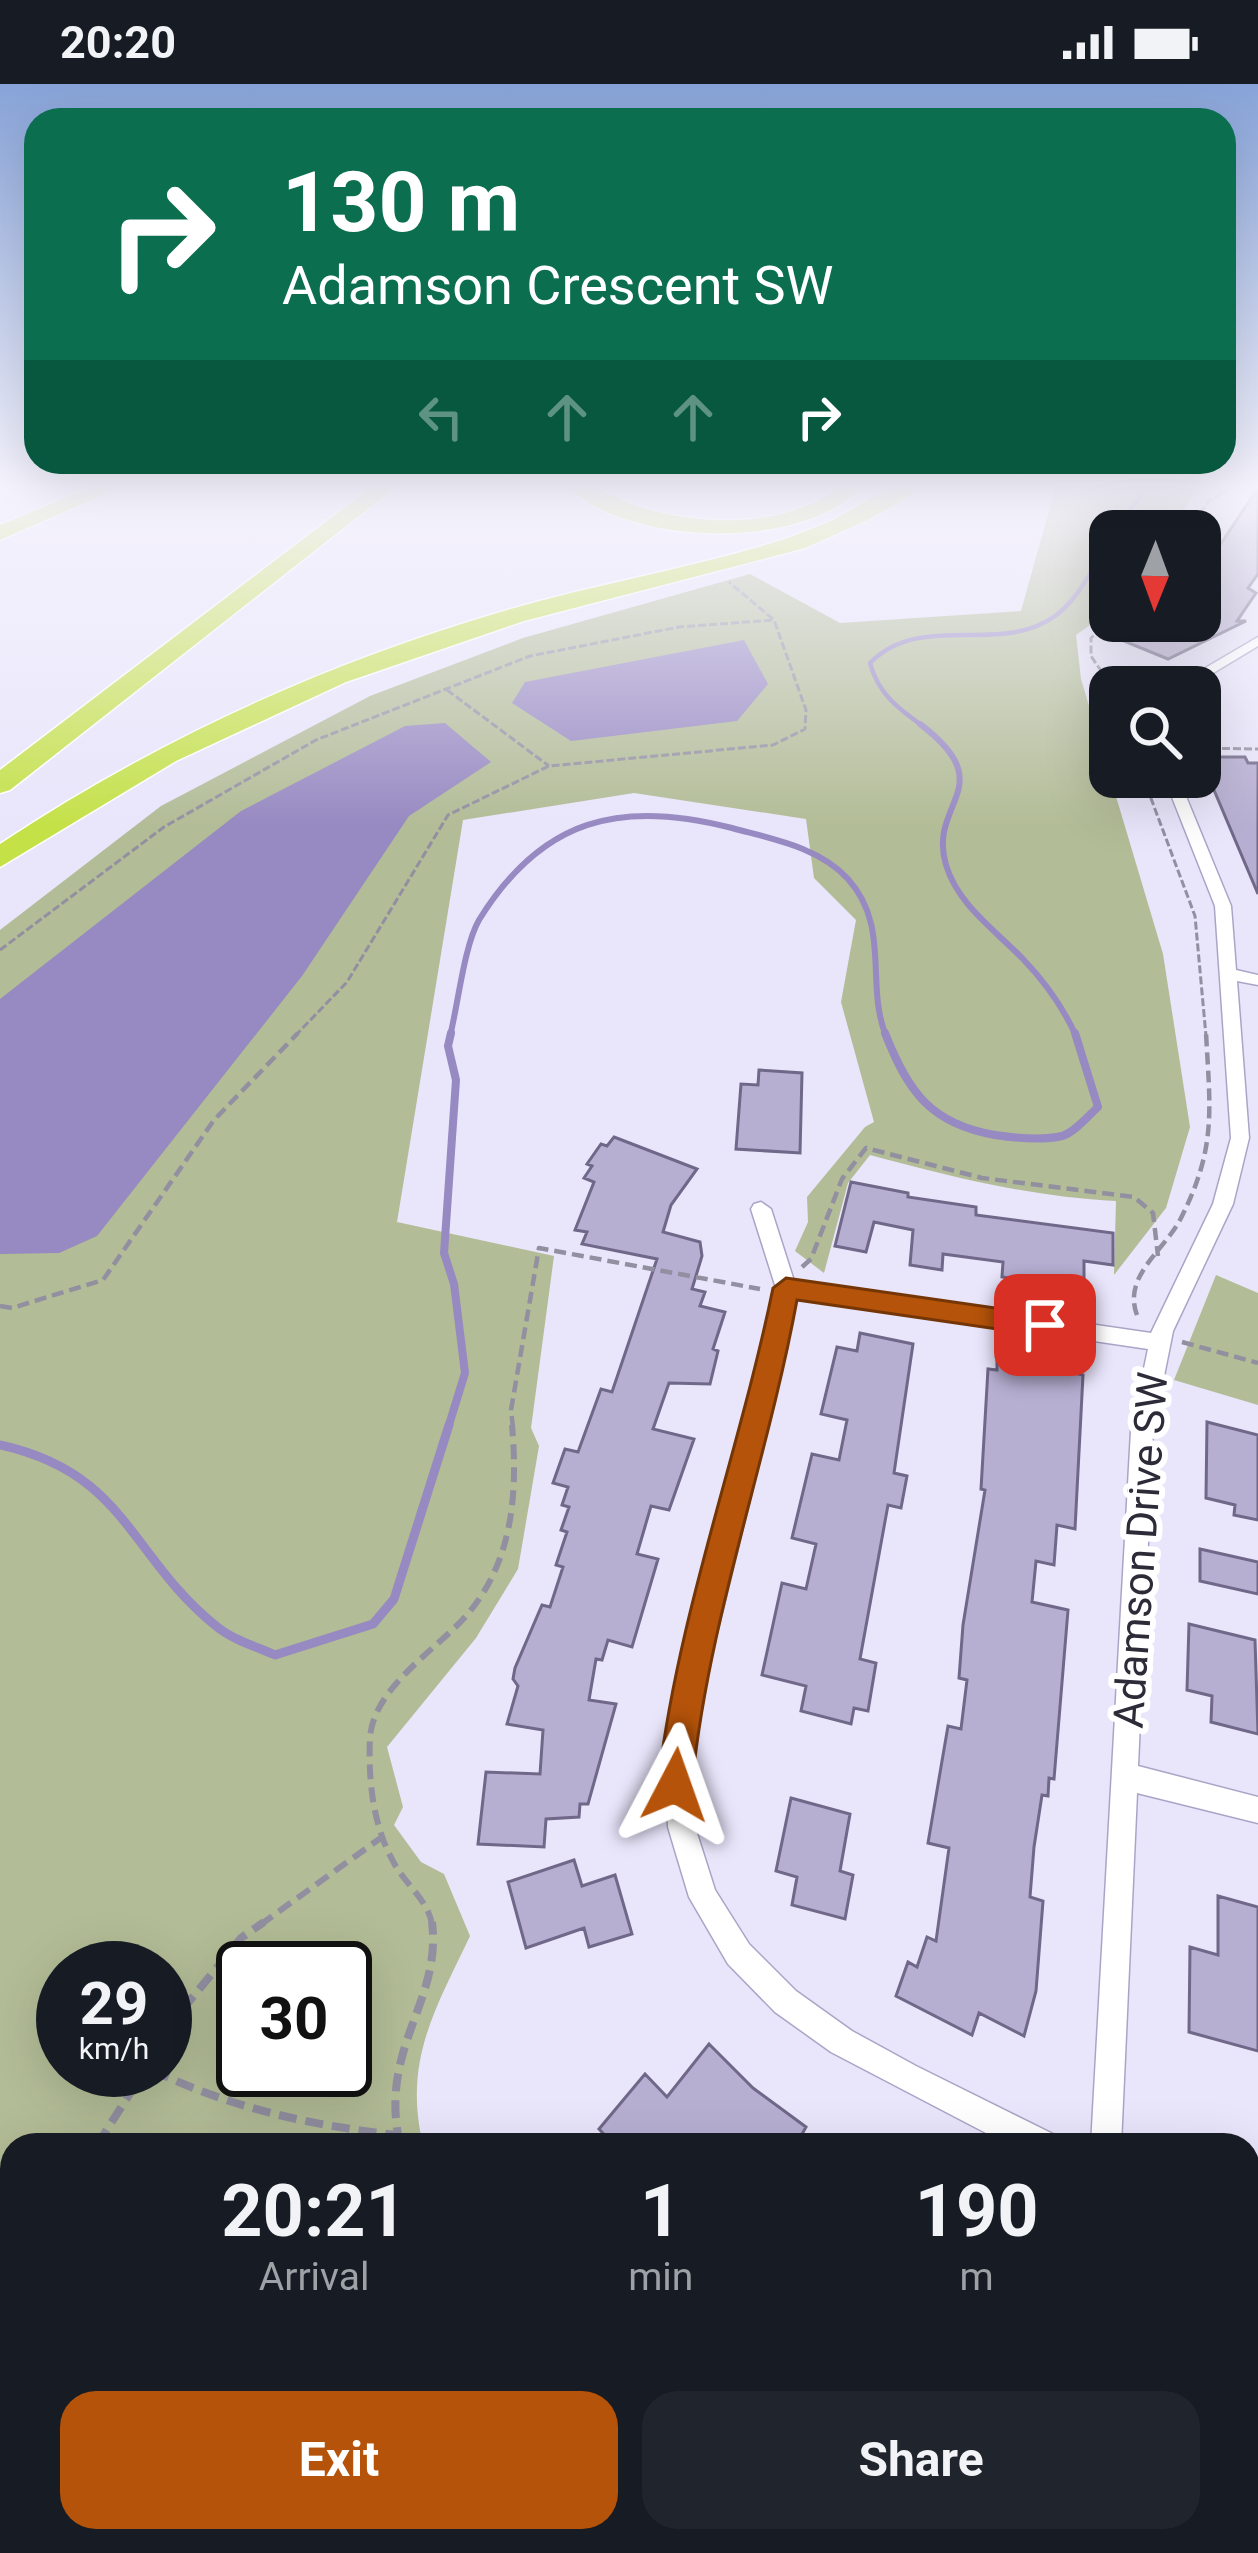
<!DOCTYPE html>
<html lang="en">
<head>
<meta charset="utf-8">
<style>
  body { margin:0; font-family:Roboto,sans-serif; background:#20242c; color:#f1f3f6; height:100vh; display:flex; flex-direction:column; font-size:45px; white-space:nowrap }
  * { box-sizing:border-box; margin:0 }
  p { font-size:39px; color:#9ea1a6 }
  .icon { flex:none; width:66px; height:66px; fill:none; stroke:currentColor; stroke-width:2; stroke-linecap:round; stroke-linejoin:round }
  .map { position:relative; flex:1; overflow:hidden }
  .sheet { position:absolute; left:0px; top:2049px; width:1260px; height:420px; display:flex; flex-direction:column; background:#171b24; border-radius:36px 36px 0 0; box-shadow:0 12px 48px #0002 }
  .sheet>* { flex:none }
  .top-card { position:absolute; left:24px; top:24px; width:1212px; height:366px; border-radius:36px; box-shadow:0 12px 48px #0002; background:#0b6e4f; color:#fff; overflow:hidden }
  .needle { width:78px; rotate:181deg }
  .fabs { position:absolute; left:1089px; top:426px; display:grid; gap:24px }
  .fabs a { display:grid; place-items:center; width:132px; height:132px; border-radius:24px; background:#171b24; box-shadow:0 12px 48px #0002; font-size:60px }
  .speed { position:absolute; left:36px; top:1857px; display:flex; gap:24px; font-size:60px; font-weight:700; text-align:center }
  .speed>* { display:grid; place-content:center; width:156px; height:156px; border-radius:50%; background:#171b24; box-shadow:0 12px 48px #0002; line-height:1 }
  .speed small { font-size:30px; font-weight:400 }
  .speed .limit { border:6px solid #111; border-radius:18px; background:#fff; color:#111 }
  .pin { position:absolute; display:grid; place-items:center; width:102px; height:102px; color:#fff; margin:-51px; border-radius:24px; box-shadow:0 6px 18px #0006 }
  .me { position:absolute; width:132px; margin:-66px; rotate:4deg; stroke-linejoin:round; filter:drop-shadow(0 0 9px #0008) }
  .turn { display:flex; align-items:center; gap:42px; height:252px; padding:0 60px; font-size:54px }
  .turn .icon { width:156px; height:156px; stroke-width:2.5 }
  .turn b { display:block; font-size:84px; line-height:102px }
  .lanes { display:flex; align-items:center; height:114px; padding:0 60px; background:#0003; justify-content:center; gap:60px; direction:ltr }
  .lanes .off { opacity:.35 }
  .eta { display:flex; justify-content:space-evenly; align-items:center; height:204px; text-align:center }
  .eta b { font-size:72px; font-weight:700; line-height:84px }
  .button { display:flex; gap:24px; margin-top:auto; padding:24px 60px }
  .button a { flex:1; height:138px; border-radius:36px; background:#b45309; color:#fff; font-size:48px; font-weight:700; line-height:138px; text-align:center }
  .button a+a { background:#20242c; color:#f1f3f6 }
  .status { display:flex; justify-content:space-between; align-items:center; height:84px; padding:0 60px; background:#171b24; direction:ltr }
  .status svg { height:33px; fill:currentColor }
  .map>svg:first-child { display:block }
  .green { fill:#b2bc96; fill-rule:evenodd }
  .water { fill:#9789c1 }
  .lines { fill:none; stroke-linecap:round; stroke-linejoin:round }
  .stream-far4 { stroke:#9789c1; stroke-width:4.5 }
  .stream-far3 { stroke:#9789c1; stroke-width:6 }
  .stream-far2 { stroke:#9789c1; stroke-width:8 }
  .stream-far1 { stroke:#9789c1; stroke-width:9 }
  .stream { stroke:#9789c1; stroke-width:12 }
  .building { fill:#b7afd2; stroke:#706888; stroke-width:3 }
  .minor-casing { stroke:#aca4c7; stroke-width:3 }
  .motorway-casing { stroke:#fff; stroke-width:3 }
  .path-far3 { stroke:#928fa1; stroke-width:3; stroke-dasharray:8 3; stroke-linecap:butt }
  .path-far2 { stroke:#928fa1; stroke-width:4.5; stroke-dasharray:12 6; stroke-linecap:butt }
  .path-far1 { stroke:#928fa1; stroke-width:6; stroke-dasharray:15 8; stroke-linecap:butt }
  .path { stroke:#928fa1; stroke-width:8; stroke-dasharray:18 9; stroke-linecap:butt }
  .minor { fill:#fff; fill-rule:evenodd }
  .motorway { fill:#c4e148; fill-rule:evenodd }
  .route { fill:#b45309; stroke:#753606; stroke-width:3 }
  .labels { text-anchor:middle; stroke-width:12; stroke-linejoin:round; paint-order:stroke }
  .street-label { font-size:42px; fill:#2e2b39; stroke:#fff }
</style>
</head>
<body>
<div class="status"><b>20:20</b><svg viewBox="0 0 49 12"><path d="M0 12V9h3v3zM5 12V6h3v6zM10 12V3h3v9zM15 12V0h3v12zM26 1h20v11H26zM47 4h2v5h-2z"/></svg></div>
<div class="map">
<svg width="1258" height="2469" viewBox="0 0 1258 2469">
  <rect width="100%" height="100%" fill="#e9e5fb"/>
  <path class="green" d="M1057,398H1222L1195,409L1169,447H1110V527L1076,551L1081,595L1163,870L1190,1043L1166,1124L1114,1191L1116,1117C1031,1113 952,1093 870,1071L848,1099L824,1189L795,1167L808,1138L807,1113L865,1043L874,1038L841,918L856,836L814,794L806,735L634,709L463,736L397,1138L554,1172L531,1344L539,1362L518,1485L476,1554L387,1663L403,1723L394,1741L421,1778L444,1790L470,1852C435,1926 403,1977 423,2061H12V2457H966L987,2469H0V846L161,722L370,612L523,554L750,490L840,539L1021,527ZM63,1884H165V1986H63ZM243,1884H345V1986H243Z
    M1216,1191L1258,1209V1321L1174,1296Z"/>
  <path class="water" d="M744,556L768,600L737,637L571,657L512,619L525,598Z
    M445,639L491,678L409,732L302,892L97,1152L59,1169L0,1170V915L241,727L405,642Z"/>
  <g class="lines">
    <path class="stream-far4" d="M1115,447L1145,406L1171,398
      M924,643C899,625 878,610 870,579C921,527 1000,572 1055,532C1080,514 1093,482 1110,457"/>
    <path class="stream-far3" d="M920,640C1003,703 927,718 946,781C958,821 995,846 1023,875C1045,898 1063,923 1076,952
      M450,952C458,921 464,862 479,836C542,734 621,715 732,744C772,755 819,763 848,795C891,843 865,900 886,952"/>
    <path class="stream-far2" d="M885,949C908,1008 931,1040 995,1051C1015,1054 1042,1057 1062,1052C1074,1049 1088,1032 1098,1023L1075,949
      M448,1344L465,1289L454,1200L444,1169L456,996L448,962L451,949"/>
    <path class="stream-far1" d="M0,1361C127,1389 129,1472 216,1542C233,1556 255,1562 275,1571L373,1540L394,1515L449,1341"/>
    <path class="stream" d="M633,2457L640,2469
      M152,2469L166,2457"/>
  </g>
  <path class="building" d="M1258,404V490L1248,504L1256,509L1237,537H1246L1168,575L1124,557L1176,537H1200V491Z
    M1200,673H1245L1248,679H1258V810Z
    M759,986L802,989L800,1069L736,1065L741,1000L758,1001Z
    M614,1053L697,1085L671,1121L663,1148L700,1158L702,1172L692,1205L705,1208L700,1222L725,1228L713,1265L718,1267L710,1300L669,1299L653,1345L694,1355L669,1426L651,1422L637,1470L658,1475L632,1563L608,1556L602,1576L596,1575L589,1616L616,1620L588,1720H580L579,1733L546,1735L544,1763L478,1760L486,1688L540,1690L543,1646L507,1640L518,1602L513,1595L515,1584L542,1521L550,1523L563,1483L556,1481L567,1448L561,1446L569,1423L562,1421L568,1403L553,1399L565,1365L578,1368L601,1305L612,1308L657,1175L582,1160L587,1148L575,1146L594,1098L584,1094L592,1082L587,1080L601,1060L607,1062Z
    M851,1098L908,1109V1113L976,1123V1131L1113,1149V1181L1084,1177V1205L1002,1193L1003,1178L943,1170L942,1186L910,1181L913,1146L874,1138L866,1168L835,1162Z
    M860,1249L913,1260L894,1389L907,1392L901,1424L888,1421L860,1575L876,1579L868,1627L854,1624L851,1640L801,1627L806,1602L762,1591L782,1499L806,1505L816,1460L792,1454L812,1370L839,1376L847,1336L821,1330L837,1263L857,1267Z
    M997,1272L1083,1291L1075,1445L1057,1441L1054,1481L1036,1477L1032,1518L1068,1526L1054,1695L1049,1694L1048,1712L1042,1711L1034,1763L1030,1813L1043,1817L1036,1907L1024,1952L979,1929L972,1951L896,1912L908,1878L917,1883L927,1853L936,1857L949,1764L928,1759L948,1642L961,1645L967,1596L959,1594L963,1541L985,1406L981,1405L988,1285L997,1286Z
    M1207,1338L1258,1351V1436L1234,1431L1235,1421L1206,1414Z
    M1200,1465L1258,1478V1510L1200,1497Z
    M1189,1540L1255,1556L1258,1650L1211,1638L1212,1612L1187,1606Z
    M791,1714L850,1730L840,1787L853,1791L845,1835L792,1821L797,1793L776,1787Z
    M574,1776L582,1802L615,1791L632,1850L589,1863L584,1844L526,1864L508,1798Z
    M1218,1812L1258,1823V1967L1189,1948L1190,1863L1218,1871Z
    M709,1960L753,2004L806,2043L796,2061H614L599,2045L645,1990L667,2013Z"/>
  <g class="lines">
    <g class="minor-casing">
      <path id="minor" d="M1258,553V562L1190,603H1173Z
        M1164,693H1178L1231,822L1236,886L1258,891V901L1237,897L1249,1054L1233,1120L1173,1247L1153,1347L1138,1682L1258,1713V1739L1137,1709L1121,2061H1091L1131,1347L1148,1265L795,1213L787,1265L690,1658L695,1743L715,1806L749,1860L796,1907L852,1947L916,1982L1053,2050L1057,2061H1009L831,1968L775,1928L728,1880L689,1813L668,1743L664,1658L765,1265L776,1204L751,1125L754,1120L761,1118L771,1125L794,1197L1151,1249L1213,1120L1231,1054L1215,822Z
        M1248,2362H1258V2396H1248Z
        M1079,2457H1115L1117,2469H1081Z"/>
    </g>
    <g class="motorway-casing">
      <path id="motorway" d="M103,398H132L0,456V441Z
        M378,398H402L10,706L0,709V686Z
        M562,398C592,396 611,414 640,423C704,443 792,445 844,398H867C808,469 624,464 562,398Z
        M900,398H923L910,412L868,436L805,464L524,537L346,598L176,677L0,783V760C157,656 323,580 504,527C598,499 695,484 788,454L831,437Z"/>
    </g>
    <path class="path-far3" d="M1187,447L1209,417L1240,398
      M1110,537L1091,554V572L1112,603
      M447,606L549,682
      M1200,664L1258,665
      M1143,693L1195,832L1206,952
      M0,866L164,743L316,656L530,572L679,543L774,536
      M295,952L347,898L448,731L549,682L773,661L805,645L806,626L774,536L729,498"/>
    <path class="path-far2" d="M802,1183L811,1175L842,1095L866,1064L982,1094L1134,1113L1153,1129L1158,1172
      M0,1222L12,1224L103,1196L214,1036L298,949
      M1137,1231C1122,1192 1165,1166 1181,1134C1217,1063 1210,1025 1206,949
      M1182,1258L1258,1279
      M513,1344L511,1326L539,1164L760,1205"/>
    <path class="path-far1" d="M260,1841L382,1753
      M432,1841C429,1817 405,1800 394,1779C373,1742 368,1696 370,1654C373,1604 436,1566 466,1532C513,1478 518,1409 512,1341"/>
    <path class="path" d="M165,1947L241,1854L264,1838
      M152,1986C231,2024 309,2041 396,2051
      M97,2061L145,1986
      M400,2061C378,1963 442,1919 432,1838
      M0,2207L12,2191
      M880,2457L893,2469"/>
    <use href="#minor" class="minor"/>
    <use href="#motorway" class="motorway"/>
  </g>
  <linearGradient id="sky" x2="0" y2="1"><stop stop-color="#87a3d8"/><stop offset="0.54" stop-color="#f5f3fd"/><stop offset="1" stop-color="#f5f3fd" stop-opacity="0"/></linearGradient>
  <rect width="1258" height="743" fill="url(#sky)"/>
  <path class="route" d="M786,1194L1045,1231L1059,1241L1045,1252L797,1216C767,1379 708,1536 692,1701L687,1713L675,1718L663,1713L658,1701C677,1532 739,1370 773,1204Z"/>
  <g class="labels">
    <g class="street-label">
      <text transform="translate(1140 1466) rotate(-86)" y="15">Adamson Drive SW</text>
    </g>
  </g>
</svg>
<div class="fabs">
<a><svg class="needle" viewBox="-14 -14 28 28"><path d="M0-13l5 13h-10z" fill="#e53935"/><path d="M0 13l5-13h-10z" fill="#9ea1a6"/></svg></a>
<a><svg class="icon" aria-label="search" viewBox="0 0 24 24"><circle cx="10" cy="10" r="6"/><path d="M15 15l6 6"/></svg></a>
</div>
<div class="speed"><div>29<small>km/h</small></div><div class="limit">30</div></div>
<div class="pin" style="left:1045px;top:1241px;background:#d93025"><svg class="icon" aria-label="arrive" viewBox="0 0 24 24"><path d="M6 21V4h12l-3 4 3 4H6"/></svg></div>
<svg class="me" style="left:675px;top:1701px" viewBox="-20 -20 40 40"><path d="M0-17L14 15 0 8-14 15z" fill="#b45309" stroke="#fff" stroke-width="4"/></svg>
<div class="top-card">
<div class="turn"><svg class="icon" aria-label="right" viewBox="0 0 24 24"><path d="M7 20v-9h11M14 6l5 5-5 5"/></svg><div><b>130 m</b>Adamson Crescent SW</div></div>
<div class="lanes"><svg class="icon off" aria-label="left" viewBox="0 0 24 24"><path d="M17 20v-9H6M10 6l-5 5 5 5"/></svg><svg class="icon off" aria-label="ahead" viewBox="0 0 24 24"><path d="M12 20V5M6 11l6-6 6 6"/></svg><svg class="icon off" aria-label="ahead" viewBox="0 0 24 24"><path d="M12 20V5M6 11l6-6 6 6"/></svg><svg class="icon" aria-label="right" viewBox="0 0 24 24"><path d="M7 20v-9h11M14 6l5 5-5 5"/></svg></div>
</div>
<section class="sheet">
<div class="eta">
<div><b>20:21</b><p>Arrival</p></div>
<div><b>1</b><p>min</p></div>
<div><b>190</b><p>m</p></div>
</div>
<div class="button"><a>Exit</a><a>Share</a></div>
</section>
</div>
</body>
</html>
